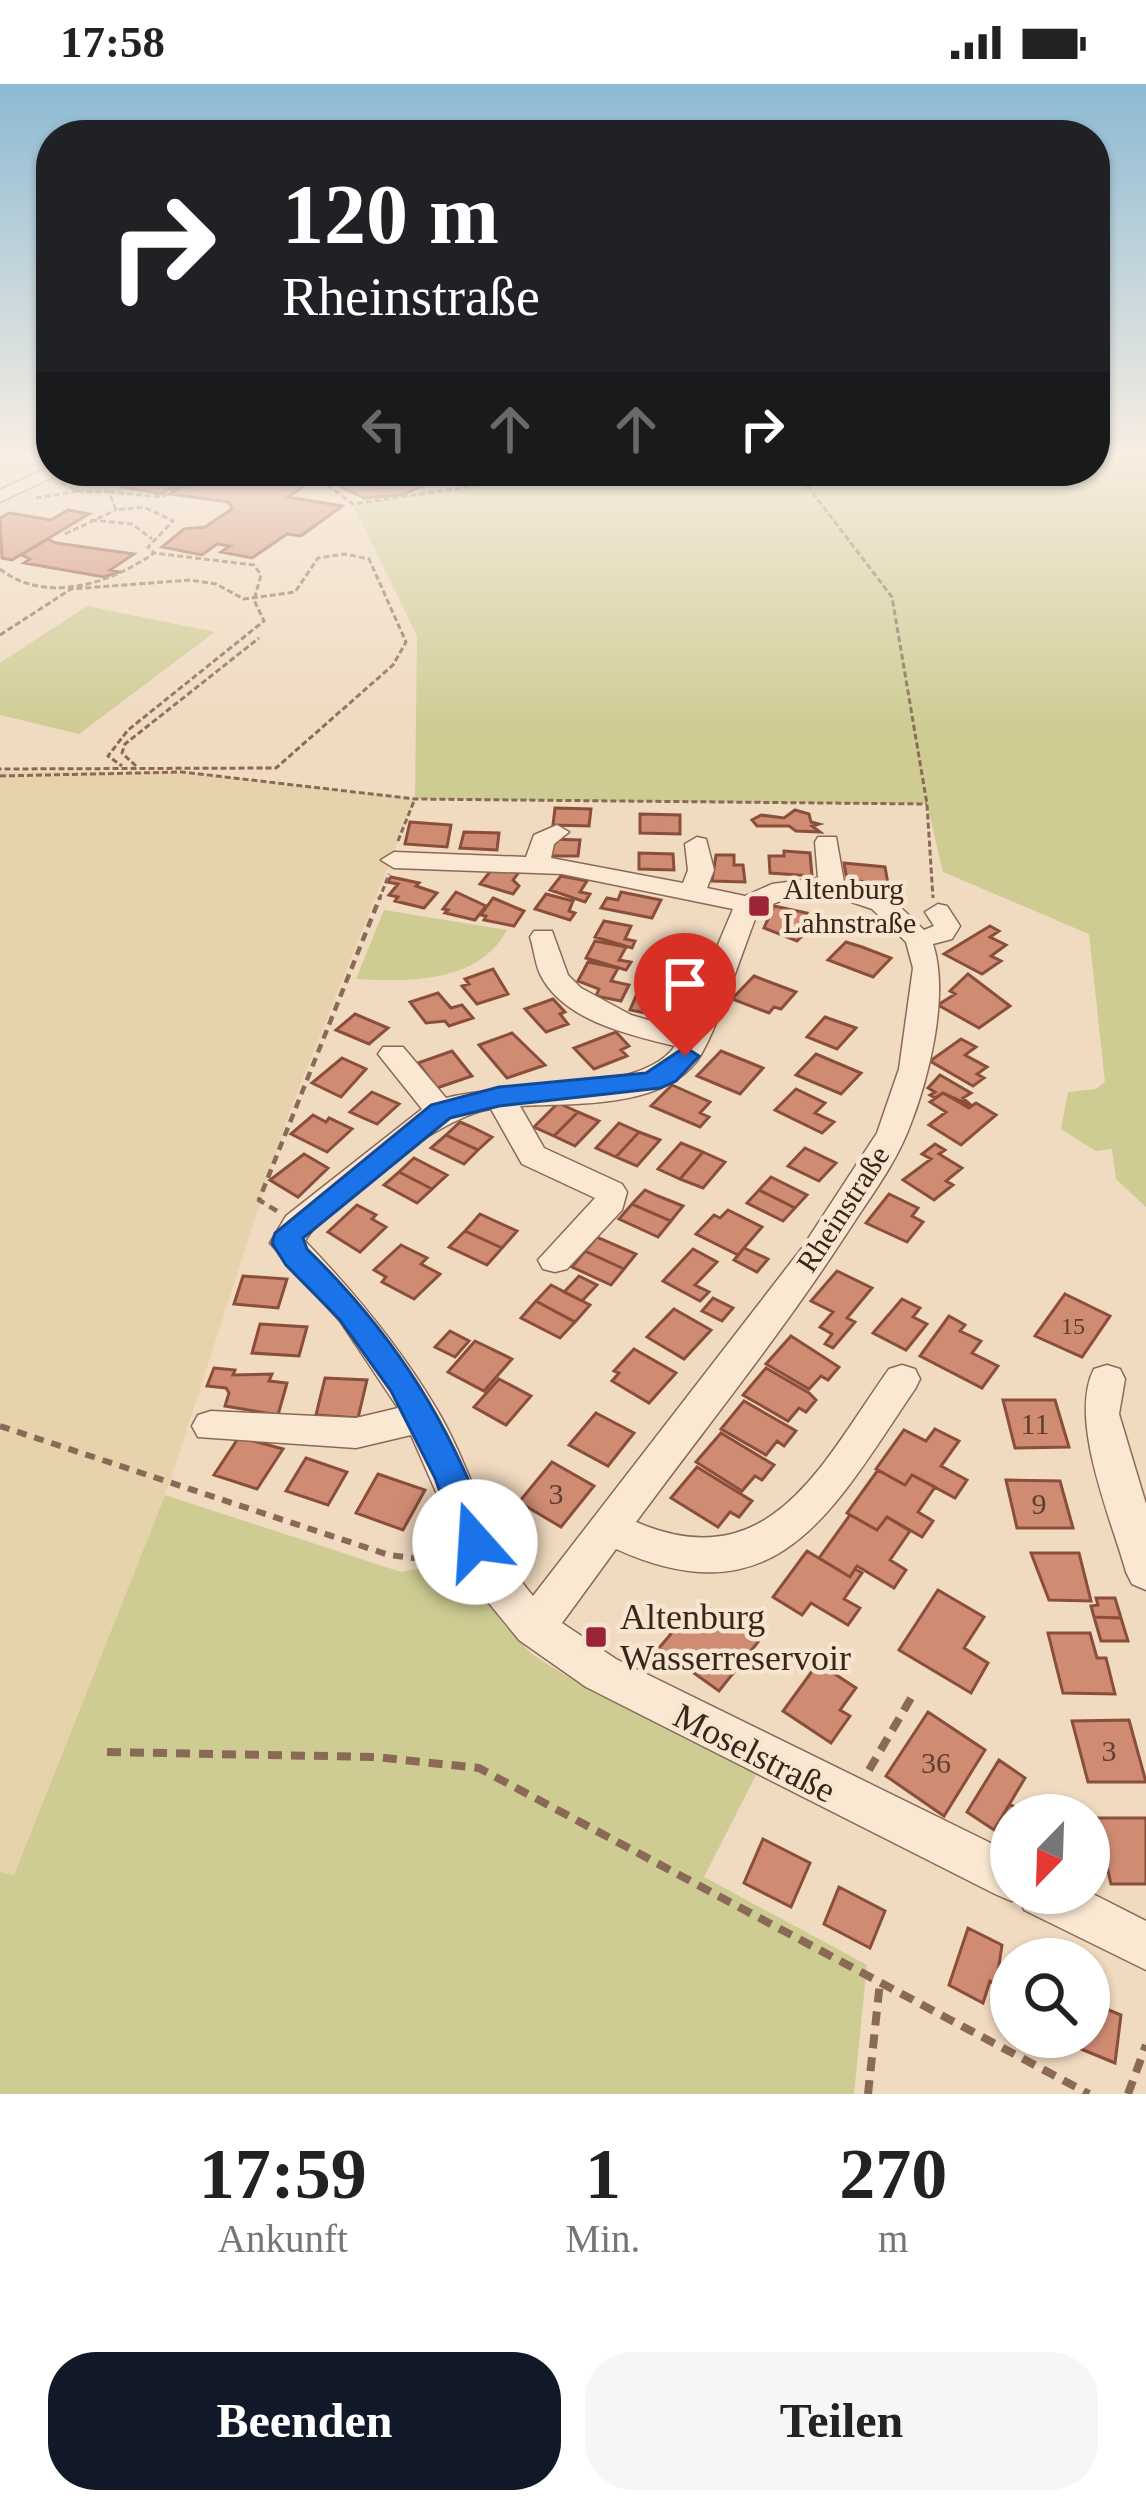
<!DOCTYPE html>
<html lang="de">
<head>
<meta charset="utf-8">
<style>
  body { margin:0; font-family:Georgia,serif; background:#f6f6f6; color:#222; height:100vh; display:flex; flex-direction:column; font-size:45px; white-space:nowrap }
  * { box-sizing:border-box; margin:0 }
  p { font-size:39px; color:#767676 }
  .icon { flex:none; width:66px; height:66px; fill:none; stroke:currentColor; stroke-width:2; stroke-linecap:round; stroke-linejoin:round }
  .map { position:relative; height:2010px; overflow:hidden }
  .drawer { display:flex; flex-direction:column; background:#fff; flex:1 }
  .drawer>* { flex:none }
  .hud { position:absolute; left:36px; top:36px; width:1074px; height:366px; border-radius:48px; box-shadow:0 3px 9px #0004; background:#202124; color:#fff; overflow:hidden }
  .needle { width:78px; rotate:203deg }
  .fabs { position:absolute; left:990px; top:1710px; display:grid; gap:24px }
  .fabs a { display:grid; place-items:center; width:120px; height:120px; border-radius:50%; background:#fff; box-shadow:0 3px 9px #0004; font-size:60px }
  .pin { position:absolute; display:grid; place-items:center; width:102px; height:102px; color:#fff; margin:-123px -51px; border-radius:50% 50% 50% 0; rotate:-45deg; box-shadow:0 0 12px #0007 }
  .pin .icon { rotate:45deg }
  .me { position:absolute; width:132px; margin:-66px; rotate:341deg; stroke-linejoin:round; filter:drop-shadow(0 0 9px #0008) }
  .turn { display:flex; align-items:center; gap:42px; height:252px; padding:0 48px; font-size:54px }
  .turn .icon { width:156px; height:156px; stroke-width:2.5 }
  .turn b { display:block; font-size:84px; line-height:102px }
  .lanes { display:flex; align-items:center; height:114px; padding:0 48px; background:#0003; justify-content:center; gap:60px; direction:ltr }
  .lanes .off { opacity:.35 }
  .eta { display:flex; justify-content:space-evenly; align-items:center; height:204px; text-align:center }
  .eta b { font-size:72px; font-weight:700; line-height:84px }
  .action { display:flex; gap:24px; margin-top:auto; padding:24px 48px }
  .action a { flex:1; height:138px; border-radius:48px; background:#111827; color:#fff; font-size:48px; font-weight:700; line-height:138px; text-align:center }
  .action a+a { background:#f6f6f6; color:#222 }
  .status { display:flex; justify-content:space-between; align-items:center; height:84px; padding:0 60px; background:#fff; direction:ltr }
  .status svg { height:33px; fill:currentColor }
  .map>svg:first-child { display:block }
  .farmland { fill:#e6d3ac }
  .green { fill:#cecc93 }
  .building { fill:#d08b73; stroke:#8a4e3b; stroke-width:3 }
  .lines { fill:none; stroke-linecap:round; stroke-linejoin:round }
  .minor-casing { stroke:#8a6a57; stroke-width:3 }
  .path-far3 { stroke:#8a6a57; stroke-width:3; stroke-dasharray:6 3; stroke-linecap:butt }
  .path-far2 { stroke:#8a6a57; stroke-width:4.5; stroke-dasharray:9 6; stroke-linecap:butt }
  .path-far1 { stroke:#8a6a57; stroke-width:6; stroke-dasharray:10 8; stroke-linecap:butt }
  .path { stroke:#8a6a57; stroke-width:8; stroke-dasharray:14 9; stroke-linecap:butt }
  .minor { fill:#fae8d3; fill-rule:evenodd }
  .route { fill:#1a73e8; stroke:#114b97; stroke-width:3 }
  .poi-dot { fill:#9c2438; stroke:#f7e5cf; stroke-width:4.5 }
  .labels { text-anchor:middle; stroke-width:9; stroke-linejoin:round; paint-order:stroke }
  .number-label { font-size:24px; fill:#5e3e32 }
  .poi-label { font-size:30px; fill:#38251c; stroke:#f7e5cf; text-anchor:start }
  .street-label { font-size:30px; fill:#38251c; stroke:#f7e5cf }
  .near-number-label { font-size:30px; fill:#5e3e32 }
  .near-poi-label { font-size:36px; fill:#38251c; stroke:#f7e5cf; text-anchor:start }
  .near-street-label { font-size:36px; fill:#38251c; stroke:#f7e5cf }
</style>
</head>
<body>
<div class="status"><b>17:58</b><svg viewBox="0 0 49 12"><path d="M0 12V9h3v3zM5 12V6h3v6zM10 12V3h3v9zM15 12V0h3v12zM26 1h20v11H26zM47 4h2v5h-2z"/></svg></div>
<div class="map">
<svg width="1146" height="2010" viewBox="0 0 1146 2010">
  <rect width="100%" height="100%" fill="#f0dac0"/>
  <path class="farmland" d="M0,688H182L415,715L289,1029L170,1398L14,1791L0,1788Z"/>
  <path class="green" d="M1095,366H1146V1123L1116,1095L1112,1065L1096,1067L1061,1045L1068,1008L1096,1005L1105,998L1089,850L943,788L927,720L415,715L417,552L353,420L464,405L434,387H1095Z
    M87,522L215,548L79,650L0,631V579Z
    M384,826L507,846C479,899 408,898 356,895Z
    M165,1411L401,1488L447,1479L467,1486L503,1540L533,1571L589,1606L756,1691L704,1793L867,1881L854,2010H0V1788L14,1791Z"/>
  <path class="building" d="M148,387L187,394L176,400L184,402L180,404L172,403L161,410L122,403Z
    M223,387L319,391L288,413L342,422L301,452L287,450L252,474L221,468L230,462L217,460L202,471L162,463L184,445L205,443L232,425L229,418L170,410L191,397L203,399Z
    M318,387H403L435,396L402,411L364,414L341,403L348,392Z
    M68,426L89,430L12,476L2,474L0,434L9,429L51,436Z
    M48,455L56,459L134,470L110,486L119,488L104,493L24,479L30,475L21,471Z
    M555,724L591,725L589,742L553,741Z
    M795,726L809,730L811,738L819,740L812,742L820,748L796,747L789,742H757L752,736L761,731L784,734Z
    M640,730L680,731V750L640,749Z
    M410,738L451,741L447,763L405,760Z
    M464,748L499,749L497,766L460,764Z
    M549,755L580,756L578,772H546Z
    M784,767L810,769L812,792L770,789L769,772H784Z
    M639,769L673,770L674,786L639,785Z
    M716,771H734V781H743L745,798L712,797Z
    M844,779L885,783L888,800L847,796Z
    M494,783L519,788L513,796L519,802L513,810L480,800Z
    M561,792L587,797L580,808L590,810L585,818L550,806Z
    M391,793L419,799L416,802L437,809L424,824L395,817L398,813L389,811L398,800L387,798Z
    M456,808L486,822L475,836L445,829L448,826L443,825Z
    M621,808L661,816L652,834L601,824L607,814L618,816Z
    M546,810L573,817L569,827L575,829L570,836L535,825Z
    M493,814L524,827L514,842L484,836L486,832L481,831Z
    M774,822L807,829L802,841L810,844L797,857L764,844Z
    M604,837L631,842L625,855L635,857L632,864L595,853Z
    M990,842L999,847L990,853L1006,861L991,872L1001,877L982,890L944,870Z
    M595,857L626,863L619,876L631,878L626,886L586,874Z
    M846,858L862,863L891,874L873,893L828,876Z
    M655,864L696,874L684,894L643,884Z
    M588,878L618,884L611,897L629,901L621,917L596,912L599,905L578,897Z
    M493,885L508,910L477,920L462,902L469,900L465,895Z
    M968,890L1010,922L979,944L938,921L955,910L950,907Z
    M754,892L796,908L781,925L774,923L769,929L732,915Z
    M639,905L680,913L671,934L630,926Z
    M438,909L451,924L462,921L473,934L449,942L445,937L426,939L410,918Z
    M553,915L565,928L560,930L568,940L546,948L525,925Z
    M355,930L388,944L369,960L336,946Z
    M825,933L856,944L837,965L807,953Z
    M616,948L629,962L621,966L627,972L594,985L574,964Z
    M512,949L545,981L507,994L479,961Z
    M961,955L976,963L965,971L987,983L977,990L984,994L973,1002L930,977Z
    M452,967L472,992L437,1004L418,979Z
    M721,967L763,984L740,1010L697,992Z
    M816,970L861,989L841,1010L796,991Z
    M342,974L366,985L341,1013L312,999Z
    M940,991L971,1009L963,1014L972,1022L943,1009L935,1014L930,1011L935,1008L928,1004Z
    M672,1001L710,1018L700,1029L709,1033L700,1043L651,1022Z
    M796,1005L825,1019L815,1029L834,1038L822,1049L775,1026Z
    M372,1008L399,1020L377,1040L350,1028Z
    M943,1009L969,1024L976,1019L996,1031L961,1061L929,1041L946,1028L930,1018Z
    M558,1019L578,1028L554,1052L534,1043Z
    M578,1028L599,1037L575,1062L554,1052Z
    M313,1031L326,1038L329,1034L352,1045L327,1068L291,1050Z
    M460,1038L472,1043L492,1053L478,1066L446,1051Z
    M619,1039L639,1048L616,1073L596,1064Z
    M639,1048L660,1056L637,1082L616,1073Z
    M446,1051L478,1066L464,1080L431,1064Z
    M681,1059L703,1068L680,1095L658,1085Z
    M935,1060L945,1066L939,1070L962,1084L946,1097L953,1101L934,1116L903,1096L931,1075L922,1070Z
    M805,1064L836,1079L819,1097L788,1082Z
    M703,1068L725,1078L703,1104L680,1095Z
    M304,1070L328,1084L298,1113L270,1096Z
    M414,1074L447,1091L432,1105L399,1088Z
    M399,1088L432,1105L417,1119L384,1101Z
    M771,1093L807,1111L795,1124L759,1106Z
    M645,1106L658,1112L683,1122L671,1137L632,1120Z
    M759,1106L795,1124L783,1137L747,1119Z
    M889,1110L918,1124L912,1132L923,1138L907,1158L866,1139Z
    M632,1120L671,1137L658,1153L619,1135Z
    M357,1121L376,1131L372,1135L386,1143L360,1168L328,1148Z
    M728,1126L762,1143L738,1171L696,1150L714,1131L720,1134Z
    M480,1130L517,1147L502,1164L465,1147Z
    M465,1147L502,1164L487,1181L449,1163Z
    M597,1153L636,1170L624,1185L585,1167Z
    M401,1161L427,1174L421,1180L440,1190L414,1215L382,1198L386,1193L374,1186Z
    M744,1164L768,1175L757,1188L734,1176Z
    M693,1165L717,1178L695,1201L709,1208L700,1217L663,1197Z
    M585,1167L624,1185L611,1201L572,1183Z
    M837,1187L872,1204L847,1234L855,1238L833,1264L825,1260L832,1250L820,1243L833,1228L811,1217Z
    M243,1192L287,1195L278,1224L234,1220Z
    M579,1192L597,1201L582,1217L564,1208Z
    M551,1201L590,1221L575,1238L536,1217Z
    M1065,1210L1110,1232L1082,1273L1035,1252Z
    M713,1214L733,1224L722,1237L702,1227Z
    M902,1215L920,1224L913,1233L927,1240L906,1266L873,1249Z
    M536,1217L575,1238L560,1254L521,1234Z
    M674,1225L711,1246L684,1275L647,1253Z
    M949,1232L965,1241L960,1247L981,1257L972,1269L998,1282L982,1304L920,1272Z
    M260,1240L307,1243L299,1272L252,1269Z
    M450,1247L469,1257L455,1273L435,1263Z
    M791,1252L839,1283L828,1296L821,1292L809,1305L766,1280Z
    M475,1257L512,1275L484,1307L448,1288Z
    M634,1265L676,1289L649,1319L612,1297L619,1289L614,1287Z
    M214,1284L235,1286L233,1291L272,1290L269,1297L287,1299L278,1331L225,1322L229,1309L226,1304L207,1302Z
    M766,1284L809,1309L816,1316L806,1328L799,1324L788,1337L743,1311Z
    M325,1294L367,1296L358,1334L316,1331Z
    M499,1295L531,1312L506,1341L474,1323Z
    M1003,1316H1055L1069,1363L1015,1364Z
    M744,1317L796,1347L784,1362L777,1357L766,1371L721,1345Z
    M596,1329L634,1349L608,1382L569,1361Z
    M935,1345L959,1357L941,1382L967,1396L955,1414L912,1391L905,1401L876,1385L904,1346L926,1357Z
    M721,1349L774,1381L762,1396L755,1392L742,1407L696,1378Z
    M239,1353L283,1365L257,1405L214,1391Z
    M306,1374L347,1388L328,1421L286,1407Z
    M552,1378L594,1402L561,1443L519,1418Z
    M697,1383L752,1417L739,1433L730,1428L718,1443L671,1414Z
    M878,1386L905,1401L912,1391L935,1403L918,1428L933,1437L922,1453L887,1433L877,1446L847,1429Z
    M378,1390L425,1406L403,1446L356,1429Z
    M1006,1396L1060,1397L1073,1444H1017Z
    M850,1431L877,1446L887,1433L910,1447L890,1476L906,1486L894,1504L857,1482L850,1493L819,1474Z
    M807,1467L850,1493L855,1485L862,1489L844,1515L860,1524L848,1541L811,1519L802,1531L773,1513Z
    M1031,1469H1079L1091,1517L1049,1516Z
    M938,1506L984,1533L964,1564L988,1579L971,1609L899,1566Z
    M1096,1514H1115L1121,1534L1094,1533L1091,1522L1098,1521Z
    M710,1525L758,1558L719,1607L659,1564L681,1538L692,1546Z
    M1094,1533L1121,1534L1128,1557H1101Z
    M1048,1549H1090L1097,1574H1106L1115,1610L1063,1609Z
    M818,1579L856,1604L840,1626L850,1632L831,1659L783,1627Z
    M928,1628L985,1666L944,1732L886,1692Z
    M1129,1636L1146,1698H1088L1072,1637Z
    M999,1676L1025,1694L994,1746L967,1728Z
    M1010,1720L1023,1729L1011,1731L1007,1756L994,1746Z
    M1096,1734H1146V1800H1111Z
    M763,1755L810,1779L791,1823L744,1799Z
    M839,1803L885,1827L870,1864L824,1840Z
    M968,1844L1002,1861L996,1901L990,1897L983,1919L949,1901Z
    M1089,1918L1121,1931L1115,1979L1052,1953H1089Z"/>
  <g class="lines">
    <g class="minor-casing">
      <path id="minor" d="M51,382V387H59L57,391L0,418V406Z
        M557,741L569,748L554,760L551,774L683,799L688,786L685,760L697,753L706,755L714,786L707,804L745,812L772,800L818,794L815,758L818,753H836L844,798L891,814L924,846L934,842L925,828L938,820L947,822L960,842L952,855L933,860C950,912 928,998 908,1047C893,1084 868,1116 847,1149C782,1249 707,1342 636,1438C771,1496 822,1379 889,1285L902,1281L915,1285L920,1295L915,1305C834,1424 779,1539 616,1465L562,1539L616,1575L1011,1769V1809L1089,1808L1146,1837V1886L1024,1826L1020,1814L1011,1817L995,1810L586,1603L519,1556L480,1508L411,1351L356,1364L198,1353L192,1342L198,1331L211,1327L356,1334L398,1324L340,1237L270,1159L286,1132L422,1025L378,970L383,963H403L446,1014C505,998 641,1012 675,962C630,951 563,937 540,890C535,879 534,865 530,853L534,847H552L568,891L581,904L631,931L682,946L733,825L562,790L394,784L381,776L394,768L526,773L534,751ZM799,810H828L872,825L906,858L913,884L899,985L877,1049L802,1164L533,1512C486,1457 473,1385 436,1324C399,1262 355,1209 305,1157C327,1118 445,1030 491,1025L522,1080L595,1114L538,1176L543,1185L555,1188L567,1185L622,1126L627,1108L622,1100L544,1064L520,1022C574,1019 658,1025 696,978C715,954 745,859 759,825Z
        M1107,1281L1120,1285L1125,1295L1119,1330L1146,1420V1506L1132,1500L1126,1488C1111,1434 1068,1335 1094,1285Z"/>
    </g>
    <path class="path-far3" d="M796,387L892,513L927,720L933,814
      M337,390L325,399L353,420L576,387
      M61,399L78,407L109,408L116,426L144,423L173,437L148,463L154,469
      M109,408L162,413L195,393L176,387
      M36,414L78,407
      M91,436L132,440L152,455
      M65,450L116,426
      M0,485C46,521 112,499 154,469L254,481L261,491L254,516L264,537L128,646L108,672L122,682
      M0,551L71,505L190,496L216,500L244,515L295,508L318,474L345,470L369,475L406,558L393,581L276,684L0,685
      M136,682L122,669L125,660L259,554
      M0,692L182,688L415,715L927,720
      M398,757L414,717
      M379,816L389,790"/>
    <path class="path-far2" d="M277,1127L259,1116L380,813"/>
    <path class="path-far1" d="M0,1342L389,1471L413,1474L452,1465"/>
    <path class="path" d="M107,1668L375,1673L479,1684L1089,2010
      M869,1686L914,1609
      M868,2010L880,1898
      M1128,2010L1146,1961"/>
    <use href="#minor" class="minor"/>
  </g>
  <linearGradient id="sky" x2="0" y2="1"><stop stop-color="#8cbad3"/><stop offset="0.57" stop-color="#f8eee3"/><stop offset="1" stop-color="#f8eee3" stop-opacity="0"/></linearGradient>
  <rect width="1146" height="647" fill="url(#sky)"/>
  <path class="route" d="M685,963L699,972L676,997L660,1004L499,1022L450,1034L303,1154L307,1165C396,1252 451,1340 493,1458L487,1469L475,1473L462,1469L435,1394L391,1307L340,1236L286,1181L272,1159L275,1149L431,1021L499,1003L646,989Z"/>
  <g class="poi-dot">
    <rect x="747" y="810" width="24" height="24" rx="6"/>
    <rect x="584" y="1541" width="24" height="24" rx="6"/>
  </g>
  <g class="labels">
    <g class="number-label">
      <text x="1073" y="1250">15</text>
    </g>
    <g class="poi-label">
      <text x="783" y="815">Altenburg<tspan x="783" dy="34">Lahnstraße</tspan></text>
    </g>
    <g class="street-label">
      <text transform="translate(843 1125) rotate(-57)" y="10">Rheinstraße</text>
    </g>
    <g class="near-number-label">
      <text x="1035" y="1350">11</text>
      <text x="556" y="1420">3</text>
      <text x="1039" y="1430">9</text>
      <text x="1109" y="1677">3</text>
      <text x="936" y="1689">36</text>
    </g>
    <g class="near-poi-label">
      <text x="620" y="1545">Altenburg<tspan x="620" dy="41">Wasserreservoir</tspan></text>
    </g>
    <g class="near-street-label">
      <text transform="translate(755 1668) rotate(27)" y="13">Moselstraße</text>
    </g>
  </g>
</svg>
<div class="fabs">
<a><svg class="needle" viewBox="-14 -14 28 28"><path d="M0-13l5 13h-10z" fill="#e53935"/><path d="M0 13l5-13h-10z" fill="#767676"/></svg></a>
<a><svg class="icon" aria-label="search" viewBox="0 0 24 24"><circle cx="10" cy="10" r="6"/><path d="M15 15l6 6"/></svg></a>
</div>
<div class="pin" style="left:685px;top:972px;background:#d93025"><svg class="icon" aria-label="arrive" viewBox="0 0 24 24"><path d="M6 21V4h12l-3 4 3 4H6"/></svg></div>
<svg class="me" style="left:475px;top:1458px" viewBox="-20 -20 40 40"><circle r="19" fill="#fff"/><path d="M0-13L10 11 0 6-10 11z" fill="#1a73e8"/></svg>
<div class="hud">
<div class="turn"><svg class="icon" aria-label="right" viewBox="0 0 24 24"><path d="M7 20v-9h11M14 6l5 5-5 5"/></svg><div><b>120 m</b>Rheinstraße</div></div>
<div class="lanes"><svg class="icon off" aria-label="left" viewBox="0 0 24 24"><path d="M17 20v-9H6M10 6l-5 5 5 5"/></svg><svg class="icon off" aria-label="ahead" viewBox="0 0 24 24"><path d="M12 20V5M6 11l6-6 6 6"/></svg><svg class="icon off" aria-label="ahead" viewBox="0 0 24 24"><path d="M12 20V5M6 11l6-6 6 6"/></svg><svg class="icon" aria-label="right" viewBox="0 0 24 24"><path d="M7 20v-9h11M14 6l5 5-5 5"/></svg></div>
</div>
</div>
<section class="drawer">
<div class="eta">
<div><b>17:59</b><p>Ankunft</p></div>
<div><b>1</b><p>Min.</p></div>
<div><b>270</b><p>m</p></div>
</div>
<div class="action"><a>Beenden</a><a>Teilen</a></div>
</section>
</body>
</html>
